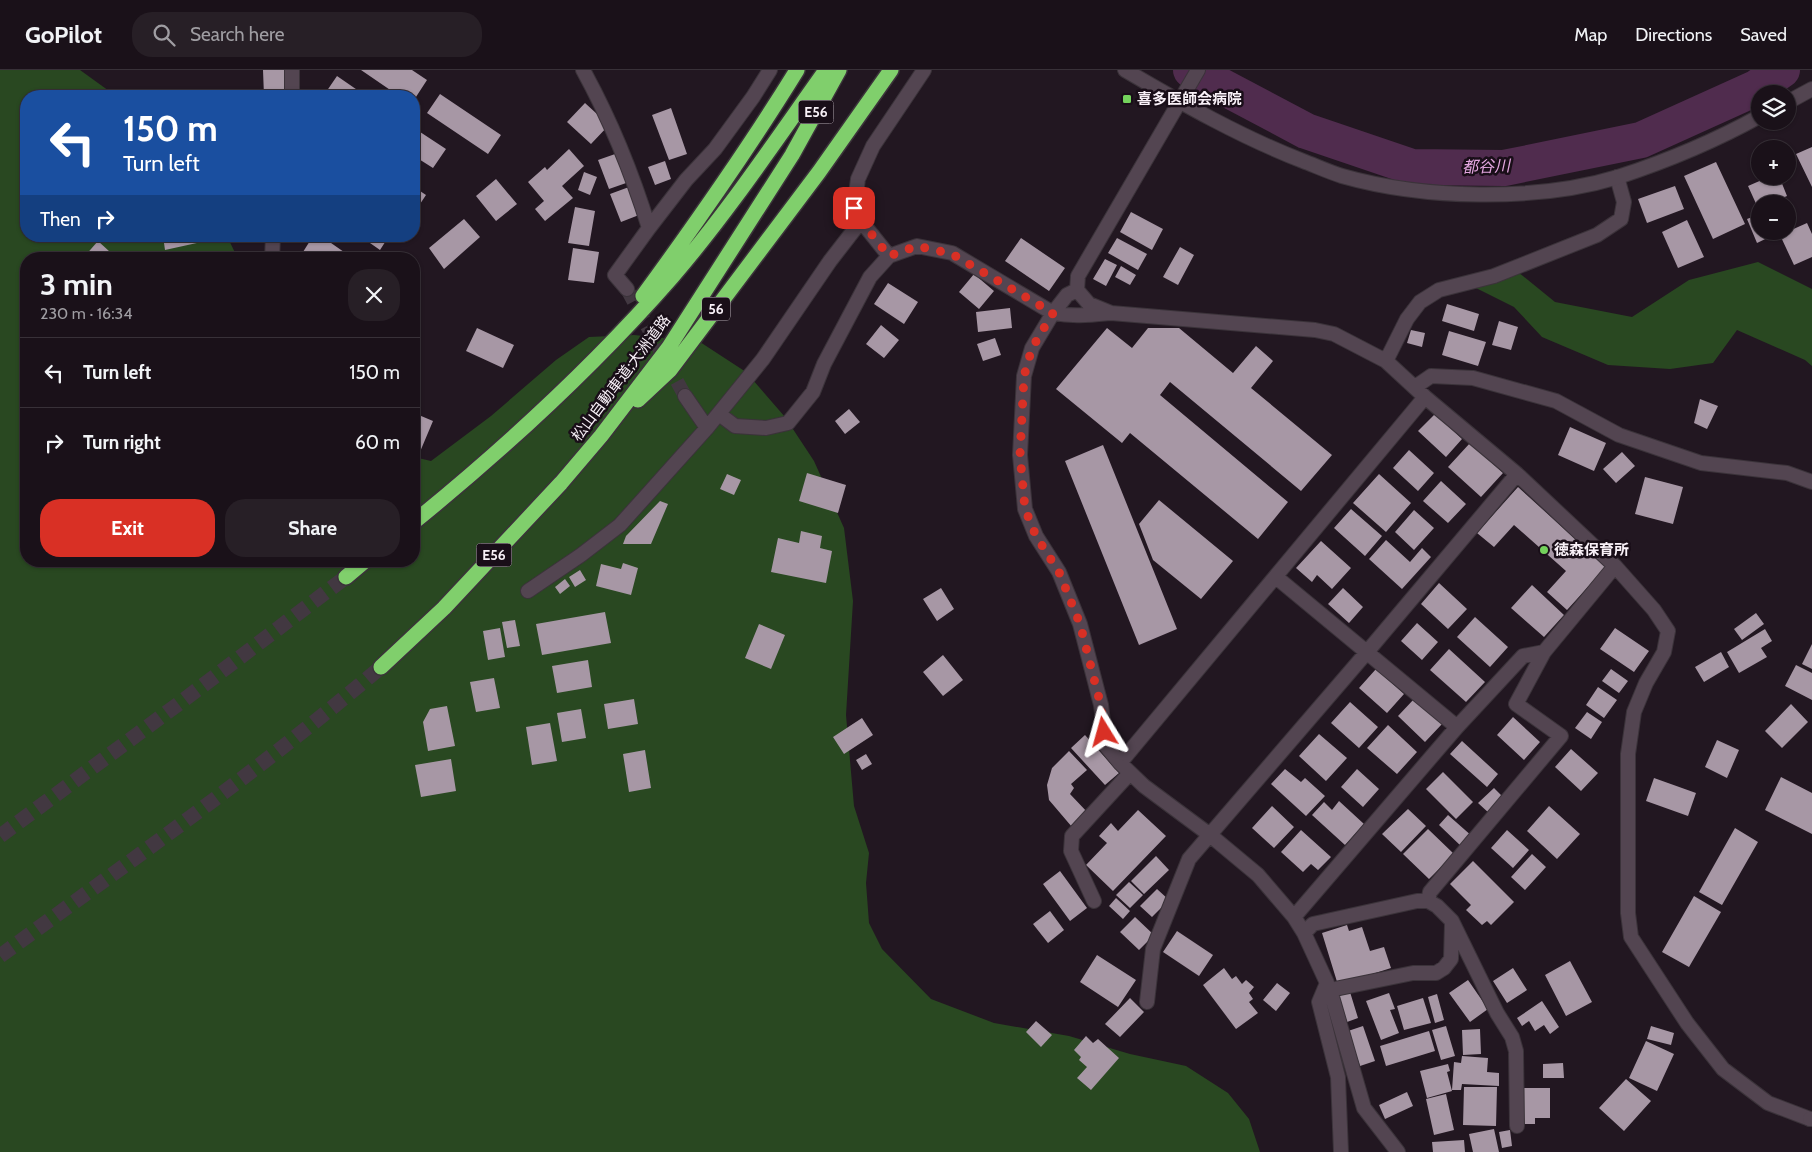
<!DOCTYPE html>
<html lang="en">
<head>
<meta charset="utf-8">
<style>
  body { margin:0; font-family:Cabin,"Noto Sans JP",sans-serif; background:#271f26; color:#f1f3f6; height:100vh; display:flex; flex-direction:column; font-size:19px; white-space:nowrap }
  * { box-sizing:border-box; margin:0 }
  p { font-size:16px; color:#9f9da2 }
  .icon { flex:none; width:28px; height:28px; fill:none; stroke:currentColor; stroke-width:2; stroke-linecap:round; stroke-linejoin:round }
  .map { position:relative; flex:1; overflow:hidden }
  .side { position:absolute; left:20px; top:182px; width:400px; height:315px; display:flex; flex-direction:column; background:#1a1119; border-radius:20px; box-shadow:0 1px 4px #0004,0 0 0 1px #383138 }
  .side>* { flex:none }
  .banner { position:absolute; left:20px; top:20px; width:400px; height:152px; border-radius:20px; box-shadow:0 1px 4px #0004,0 0 0 1px #383138; background:#1a4fa0; color:#fff; overflow:hidden }
  .tools { position:absolute; left:1751px; top:15px; display:grid; gap:10px }
  .tools a { display:grid; place-items:center; width:45px; height:45px; border-radius:50%; background:#1a1119; box-shadow:0 1px 4px #0004,0 0 0 1px #383138; font-size:25px }
  .pin { position:absolute; display:grid; place-items:center; width:42px; height:42px; color:#fff; margin:-21px; border-radius:10px; box-shadow:0 2px 8px #0006 }
  .me { position:absolute; width:55px; margin:-28px; rotate:352deg; stroke-linejoin:round; filter:drop-shadow(0 0 4px #0008) }
  .turn { display:flex; align-items:center; gap:18px; height:105px; padding:0 20px; font-size:22px }
  .turn .icon { width:65px; height:65px; stroke-width:2.5 }
  .turn b { display:block; font-size:35px; line-height:42px }
  .then { display:flex; align-items:center; height:48px; padding:0 20px; background:#0003; gap:10px; font-size:19px }
  .round { display:grid; place-items:center; flex:none; width:52px; height:52px; border-radius:20px; background:#271f26 }
  .overview { display:flex; align-items:center; justify-content:space-between; height:85px; padding:0 20px }
  h1 { font-size:30px; font-weight:800; line-height:38px }
  .cta { display:flex; gap:10px; margin-top:auto; padding:10px 20px }
  .cta a { flex:1; height:58px; border-radius:20px; background:#d93025; color:#fff; font-size:20px; font-weight:800; line-height:58px; text-align:center }
  .cta a+a { background:#271f26; color:#f1f3f6 }
  ul { padding:0; list-style:none }
  li { display:flex; align-items:center; gap:15px; height:70px; padding:0 20px; border-top:1px solid #383138 }
  li div { flex:1 }
  li b { display:block; font-size:19px }
  li em { font-style:normal }
  header { display:flex; align-items:center; gap:30px; box-sizing:border-box; height:70px; padding:0 25px; background:#1a1119; border-bottom:1px solid #383138 }
  header strong { font-size:24px }
  nav { display:flex; gap:28px; margin-inline-start:auto; font-size:18px }
  .search { width:350px; height:45px; background:#271f26; display:flex; align-items:center; gap:12px; box-sizing:border-box; padding:0 18px; border-radius:20px; color:#9f9da2; font-size:19px }
  .map>svg:first-child { display:block }
  .forest { fill:#294821 }
  .lines { fill:none; stroke-linecap:round; stroke-linejoin:round }
  .river { stroke:#502c4e; stroke-width:36 }
  .building { fill:#a797a5 }
  .minor-tunnel { stroke:#423841; stroke-width:14; stroke-dasharray:14 7; stroke-linecap:butt }
  .motorway-tunnel { stroke:#423841; stroke-width:15; stroke-dasharray:15 8; stroke-linecap:butt }
  .minor-casing { stroke:#3b333a; stroke-width:16 }
  .tertiary-casing { stroke:#3b333a; stroke-width:16 }
  .motorway-casing { stroke:#3b333a; stroke-width:18 }
  .minor { stroke:#534551; stroke-width:14 }
  .tertiary { stroke:#534551; stroke-width:14 }
  .motorway { stroke:#80cf6c; stroke-width:15 }
  .route { stroke:#d93025; stroke-width:9; stroke-dasharray:0 16.2 }
  .poi-dot { fill:#74d25c; stroke:#190e18; stroke-width:2 }
  .labels { text-anchor:middle; stroke-width:5; stroke-linejoin:round; paint-order:stroke }
  .shield { fill:#190e18; stroke:#b6adb5; stroke-width:1 }
  .shield-label { font-size:14px; font-weight:bold; fill:#f9f1f8 }
  .poi-label { font-size:15px; font-weight:bold; fill:#f9f1f8; stroke:#190e18; text-anchor:start }
  .street-label { font-size:15px; fill:#f9f1f8; stroke:#190e18 }
  .water-label { font-size:16px; font-style:italic; fill:#e3a6df; stroke:#190e18 }
</style>
</head>
<body>
<header>
<strong>GoPilot</strong>
<div class="search"><svg class="icon" aria-label="search" viewBox="0 0 24 24"><circle cx="10" cy="10" r="6"/><path d="M15 15l6 6"/></svg>Search here</div>
<nav><a>Map</a><a>Directions</a><a>Saved</a></nav>
</header>
<div class="map">
<svg width="1812" height="1082" viewBox="0 0 1812 1082">
  <rect width="100%" height="100%" fill="#221721"/>
  <path class="forest" d="M0,0H80L116,26H26V166H227L238,189H26V491H414V387L431,391L491,346L556,290L589,267L634,265L700,272L746,302L785,347L814,391L844,458L853,531L846,645L854,736L869,783L866,813L869,853L882,879L931,929L994,953L1069,966L1130,984L1186,996L1228,1023L1249,1049L1260,1082H0Z
    M1758,192L1812,219V296L1805,290L1737,260L1713,293L1670,299L1608,295L1542,267L1514,237L1474,217L1518,202L1555,232L1632,247L1689,210Z"/>
  <g class="lines">
    <path class="river" d="M1191,0L1306,61L1412,97L1504,98L1641,70L1756,18L1782,0"/>
  </g>
  <path class="building" d="M263,0H286L287,26H264Z
    M361,0H412L427,10L414,30V26H399Z
    M337,6L366,26L324,25Z
    M440,24L501,65L488,84L427,43Z
    M585,33L609,55L591,74L567,52Z
    M671,38L687,84L669,90L652,45Z
    M414,58L446,79L433,98L414,86Z
    M1812,77V117L1796,84Z
    M569,79L584,96L562,116L573,128L545,151L535,139L544,131L528,112L545,97L547,100Z
    M618,83L629,112L609,119L598,90Z
    M665,91L671,109L655,115L648,97Z
    M1716,92L1745,154L1713,169L1684,106Z
    M584,102L597,107L590,125L578,120Z
    M1771,106H1779L1787,126L1768,134H1760V137L1758,138L1748,116Z
    M496,109L517,134L496,151L476,126Z
    M1675,116L1684,139L1647,153L1638,129Z
    M414,117L426,125L414,143Z
    M629,117L639,145L621,152L610,124Z
    M575,137L595,141L589,176L568,173Z
    M1131,142L1163,159L1152,180L1120,162Z
    M1760,144V161H1782L1757,173L1747,149Z
    M464,149L480,167L444,199L429,178Z
    M1687,150L1704,187L1678,198L1662,162Z
    M1807,153L1812,164V187L1794,195L1780,165Z
    M163,166H214L215,169L165,180Z
    M313,166H321L354,189H313L303,182Z
    M360,166H389L380,180Z
    M1021,168L1065,198L1049,221L1005,191Z
    M1117,168L1147,184L1138,200L1108,183Z
    M98,171L110,182L104,189H86L84,187Z
    M1180,177L1194,185L1178,215L1163,207Z
    M573,178L599,182L594,213L568,210Z
    M216,185V189H194V186Z
    M1105,189L1117,195L1106,216L1093,209Z
    M1121,196L1136,205L1130,215L1115,207Z
    M974,204L994,221L979,239L959,222Z
    M888,213L918,232L904,254L874,234Z
    M1447,234L1479,244L1474,261L1442,251Z
    M1010,238L1012,258L978,262L976,242Z
    M1499,251L1518,257L1511,280L1492,275Z
    M881,255L899,270L884,288L866,274Z
    M477,258L514,275L503,298L466,281Z
    M1107,258L1132,278L1148,258H1179L1233,303L1256,276L1273,291L1251,318L1332,385L1301,421L1170,312L1160,325L1288,432L1258,469L1130,363L1122,373L1056,319Z
    M1411,260L1425,263L1422,277L1407,273Z
    M1449,261L1486,272L1478,296L1442,285Z
    M995,268L1001,285L983,291L977,274Z
    M1700,329L1718,336L1707,359L1694,353Z
    M849,339L860,352L845,364L835,351Z
    M414,343L433,351L414,396Z
    M1435,344L1462,369L1446,387L1418,361Z
    M1570,357L1606,373L1594,401L1558,385Z
    M1470,373L1503,403L1481,427L1448,397Z
    M1103,375L1177,559L1139,575L1065,391Z
    M1409,380L1434,403L1418,421L1393,398Z
    M1622,382L1635,396L1616,413L1603,399Z
    M807,403L846,415L838,443L799,431Z
    M727,404L741,410L734,425L720,419Z
    M1379,404L1411,433L1386,462L1353,433Z
    M1645,407L1683,417L1673,454L1635,444Z
    M1441,411L1466,434L1448,453L1423,431Z
    M1518,417L1606,497L1567,540L1547,522L1566,501L1514,455L1494,477L1477,463Z
    M1159,430L1233,491L1201,529L1153,490L1139,454Z
    M660,431L668,434L651,474H623L626,466Z
    M1351,439L1382,466L1365,486L1334,458Z
    M1414,440L1434,458L1414,480L1395,462Z
    M801,461L822,466L820,478L832,481L826,513L771,502L778,468L799,473Z
    M1386,470L1410,492L1422,478L1431,487L1402,519L1369,489Z
    M1321,471L1351,498L1332,519L1317,505L1312,512L1296,498Z
    M623,493L638,498L631,525L596,516L601,494L621,499Z
    M580,500L586,510L575,517L569,507Z
    M565,509L570,516L560,524L555,517Z
    M1439,513L1467,539L1448,559L1421,534Z
    M1532,515L1564,545L1544,567L1511,538Z
    M941,518L954,539L937,551L923,529Z
    M1343,518L1363,537L1349,553L1328,534Z
    M605,542L611,573L542,585L536,554Z
    M1756,543L1764,554L1742,570L1734,559Z
    M1475,547L1508,577L1490,597L1457,567Z
    M515,550L520,576L507,578L502,552Z
    M1417,553L1438,572L1422,590L1401,571Z
    M759,554L785,565L771,599L745,588Z
    M500,558L505,587L488,590L483,561Z
    M1615,558L1649,581L1634,602L1600,579Z
    M1765,559L1772,571L1761,578L1767,587L1739,603L1727,582Z
    M1812,574V599L1802,594Z
    M1449,579L1485,612L1466,632L1430,600Z
    M1721,582L1729,597L1704,612L1695,597Z
    M943,585L963,610L943,626L923,602Z
    M588,590L592,617L557,623L552,596Z
    M1796,595L1812,603V630L1785,616Z
    M1376,599L1404,624L1387,643L1359,618Z
    M1611,599L1628,611L1619,623L1602,611Z
    M494,608L500,638L476,642L470,612Z
    M1598,617L1617,630L1604,648L1586,635Z
    M634,629L638,654L608,659L604,634Z
    M1414,629L1442,654L1425,672L1398,646Z
    M1350,632L1378,657L1359,678L1331,653Z
    M1791,634L1808,652L1782,678L1765,661Z
    M447,636L455,676L428,681L423,652L430,639Z
    M581,639L586,668L562,672L557,643Z
    M1587,642L1602,652L1591,669L1575,658Z
    M1513,647L1540,672L1524,690L1497,665Z
    M862,648L873,665L844,684L833,667Z
    M550,653L557,691L532,695L526,657Z
    M1388,655L1417,682L1397,704L1367,678Z
    M1319,664L1347,688L1326,711L1299,686Z
    M1085,665L1119,703L1105,715L1071,678Z
    M1717,670L1739,680L1727,708L1705,697Z
    M1462,671L1498,704L1487,717L1450,684Z
    M1571,679L1598,703L1581,721L1555,697Z
    M645,680L651,718L629,722L623,684Z
    M1069,681L1087,700L1071,714L1074,718L1070,724L1089,744L1072,757L1049,730L1047,715L1052,698Z
    M866,684L872,694L862,700L856,690Z
    M451,689L456,721L421,727L415,695Z
    M1285,699L1301,712L1305,708L1325,726L1306,746L1271,714Z
    M1357,699L1379,719L1363,737L1341,717Z
    M1443,702L1473,732L1456,749L1426,719Z
    M1781,707L1812,723V764L1765,740Z
    M1654,708L1696,723L1688,746L1646,731Z
    M1494,718L1505,729L1490,744L1478,733Z
    M1339,731L1364,754L1345,775L1312,745L1324,732L1332,740Z
    M1272,736L1294,757L1274,778L1252,758Z
    M1549,736L1580,764L1557,789L1527,761Z
    M1408,739L1426,756L1401,782L1382,764Z
    M1138,740L1166,766L1113,821L1086,795L1107,773L1099,766L1111,753L1118,761Z
    M1448,745L1473,767L1463,778L1439,755Z
    M1735,758L1758,772L1722,835L1699,822Z
    M1428,759L1454,784L1429,809L1403,784Z
    M1301,760L1331,787L1318,800L1311,794L1303,802L1281,782Z
    M1507,760L1529,780L1513,798L1491,778Z
    M1532,784L1546,797L1525,820L1511,807Z
    M1156,786L1169,800L1144,824L1131,811Z
    M1473,791L1514,832L1491,855L1487,851L1482,855L1466,840L1471,835L1450,814Z
    M1060,801L1087,838L1070,851L1043,814Z
    M1129,812L1143,825L1130,838L1116,825Z
    M1157,819L1169,830L1152,847L1140,836Z
    M1694,826L1721,842L1689,897L1662,882Z
    M1116,828L1130,841L1123,849L1109,836Z
    M1050,841L1064,860L1048,873L1033,854Z
    M1135,847L1154,865L1139,880L1120,862Z
    M1347,855L1349,861L1362,857L1370,881L1384,877L1391,898L1338,915L1322,863Z
    M1177,861L1213,885L1199,906L1163,882Z
    M1097,885L1136,910L1118,937L1080,912Z
    M1570,891L1592,932L1566,946L1545,905Z
    M1224,898L1232,909L1236,906L1242,914L1246,910L1254,917L1249,923L1253,929L1249,932L1258,943L1236,959L1203,915Z
    M1513,898L1527,920L1507,933L1493,911Z
    M1468,910L1488,939L1470,952L1449,923Z
    M1277,913L1290,923L1276,941L1263,930Z
    M1350,922L1358,948L1347,952L1339,926Z
    M1389,923L1395,939L1390,940L1399,963L1381,970L1366,931Z
    M1437,924L1444,950L1435,953L1428,927Z
    M1130,928L1144,942L1120,967L1105,954Z
    M1423,928L1431,953L1404,960L1397,936Z
    M1542,931L1559,957L1550,964L1544,955L1535,961L1529,951L1522,956L1517,948Z
    M1036,951L1052,965L1041,977L1026,962Z
    M1363,956L1375,991L1360,996L1348,961Z
    M1446,956L1455,986L1441,990L1432,960Z
    M1651,956L1674,963L1671,975L1647,969Z
    M1480,959L1481,984L1463,985L1462,960Z
    M1429,961L1435,981L1386,996L1380,976Z
    M1086,966L1093,973L1098,969L1119,988L1091,1020L1077,1008L1087,997L1079,990L1081,987L1074,980Z
    M1646,971L1674,984L1657,1021L1629,1008Z
    M1462,986L1488,988L1487,1002L1499,1003V1016L1462,1014L1461,1020H1452L1454,992L1461,993Z
    M1563,993L1564,1008H1543V994Z
    M1448,994L1450,1001L1447,1002L1452,1021L1427,1028L1420,1001Z
    M1626,1009L1651,1031L1624,1061L1599,1038Z
    M1464,1017H1497L1496,1056L1463,1055Z
    M1521,1018H1550V1048H1535V1054H1521Z
    M1407,1022L1413,1036L1385,1049L1379,1035Z
    M1446,1024L1454,1060L1434,1065L1426,1029Z
    M1494,1059L1499,1082H1473L1469,1064Z
    M1510,1060L1512,1076L1502,1078L1499,1062Z
    M1464,1070L1465,1082H1433L1432,1072Z"/>
  <g class="lines">
    <path class="minor-tunnel" d="M627,219L685,326"/>
    <path class="motorway-tunnel" d="M0,766L181,632L346,507
      M0,886C129,792 259,701 381,597"/>
    <g class="minor-casing">
      <path id="minor" d="M292,0V26
        M583,0C611,51 632,103 649,158L615,205L627,219
        M1198,0L1078,206L1077,220L1089,234L1111,243L1315,260L1334,264L1386,291L1425,327L1517,404L1615,496L1654,540L1668,561L1664,582L1646,613L1634,642L1628,684V843L1631,867L1687,953L1723,999L1768,1033L1810,1049
        M649,158L686,110L715,79L753,27L770,0
        M889,186L861,151L854,138L858,109L873,76L924,0
        M272,189L273,166
        M1077,220L1067,225L1053,243L1032,278L1024,306L1020,385L1025,439L1036,466L1059,502L1080,554L1101,635L1106,676L1120,693L1144,716L1210,765L1258,805L1294,847L1304,863L1327,913L1319,932L1338,1007L1341,1082
        M1386,291L1407,249L1420,232L1439,220L1494,206L1597,165L1621,149L1624,132L1617,107
        M1415,317L1431,306L1473,308L1556,331L1619,365L1701,393L1787,403L1812,412
        M685,326L707,358
        M719,344L735,356L766,358L788,353L813,322L824,294L870,207L889,186L917,176L952,183L1053,243C1073,247 1090,245 1110,243
        M1276,507L1457,657
        M528,521L581,485L620,455L707,358L763,289L830,191L861,151
        M1120,693L1425,327
        M1094,831L1071,781L1072,766L1130,703
        M1428,831L1430,822L1561,666L1516,634L1544,582L1615,496
        M1294,847L1457,657L1523,586L1544,582
        M1304,863L1313,854L1417,831H1428L1437,836L1452,851L1497,943L1512,967L1516,981L1517,1056
        M1330,920L1413,903H1436L1444,898L1451,889L1452,853
        M1323,923L1330,920L1364,1038L1398,1082
        M1147,932L1153,879L1189,789L1367,582L1517,404"/>
    </g>
    <g class="tertiary-casing">
      <path id="tertiary" d="M1125,0C1183,34 1241,67 1303,91C1316,96 1329,102 1342,106C1423,129 1536,132 1618,107C1667,91 1715,71 1760,46
        M1788,32L1812,19
        M1810,1049H1812"/>
    </g>
    <g class="motorway-casing">
      <path id="motorway" d="M643,226C697,152 749,78 797,0
        M638,330L670,300L819,102L891,0
        M414,452C505,378 595,295 672,207C728,142 776,70 826,0
        M346,507L365,491
        M381,597L444,538L561,413L601,366L669,277L792,85L839,0"/>
    </g>
    <use href="#minor" class="minor"/>
    <use href="#tertiary" class="tertiary"/>
    <use href="#motorway" class="motorway"/>
  </g>
  <g class="lines">
    <path class="route" d="M854,138L861,151L889,186L917,176L952,184L1053,243L1032,278L1024,306L1020,385L1025,439L1036,466L1059,502L1080,554L1101,636L1104,662"/>
  </g>
  <g class="poi-dot">
    <rect x="1122" y="24" width="10" height="10" rx="2.5"/>
    <circle cx="1544" cy="480" r="5"/>
  </g>
  <g class="labels">
    <g class="shield">
      <rect x="798.5" y="30.5" width="35" height="23" rx="4"/>
      <rect x="702" y="227.5" width="28" height="23" rx="4"/>
      <rect x="476.5" y="473.5" width="35" height="23" rx="4"/>
    </g>
    <g class="shield-label">
      <text x="816" y="47">E56</text>
      <text x="716" y="244">56</text>
      <text x="494" y="490">E56</text>
    </g>
    <g class="poi-label">
      <text x="1137" y="34">喜多医師会病院</text>
      <text x="1554" y="485">徳森保育所</text>
    </g>
    <g class="street-label">
      <text transform="translate(621 308) rotate(-53)" y="5">松山自動車道;大洲道路</text>
    </g>
    <g class="water-label">
      <text transform="translate(1486 96) rotate(-2)" y="6">都谷川</text>
    </g>
  </g>
</svg>
<div class="tools">
<a><svg class="icon" aria-label="layers" viewBox="0 0 24 24"><path d="M12 4l9 5-9 5-9-5zM3 14l9 5 9-5"/></svg></a>
<a>+</a>
<a>−</a>
</div>
<div class="pin" style="left:854px;top:138px;background:#d93025"><svg class="icon" aria-label="arrive" viewBox="0 0 24 24"><path d="M6 21V4h12l-3 4 3 4H6"/></svg></div>
<svg class="me" style="left:1104px;top:662px" viewBox="-20 -20 40 40"><path d="M0-17L14 15 0 8-14 15z" fill="#d93025" stroke="#fff" stroke-width="4"/></svg>
<div class="banner">
<div class="turn"><svg class="icon" aria-label="left" viewBox="0 0 24 24"><path d="M17 20v-9H6M10 6l-5 5 5 5"/></svg><div><b>150 m</b>Turn left</div></div>
<div class="then">Then<svg class="icon" aria-label="right" viewBox="0 0 24 24"><path d="M7 20v-9h11M14 6l5 5-5 5"/></svg></div>
</div>
<section class="side">
<div class="overview"><div><h1>3 min</h1><p>230 m · 16:34</p></div><a class="round"><svg class="icon" aria-label="close" viewBox="0 0 24 24"><path d="M6 6l12 12M18 6L6 18"/></svg></a></div>
<ul>
<li><svg class="icon" aria-label="left" viewBox="0 0 24 24"><path d="M17 20v-9H6M10 6l-5 5 5 5"/></svg><div><b>Turn left</b></div><em>150 m</em></li>
<li><svg class="icon" aria-label="right" viewBox="0 0 24 24"><path d="M7 20v-9h11M14 6l5 5-5 5"/></svg><div><b>Turn right</b></div><em>60 m</em></li>
</ul>
<div class="cta"><a>Exit</a><a>Share</a></div>
</section>
</div>
</body>
</html>
